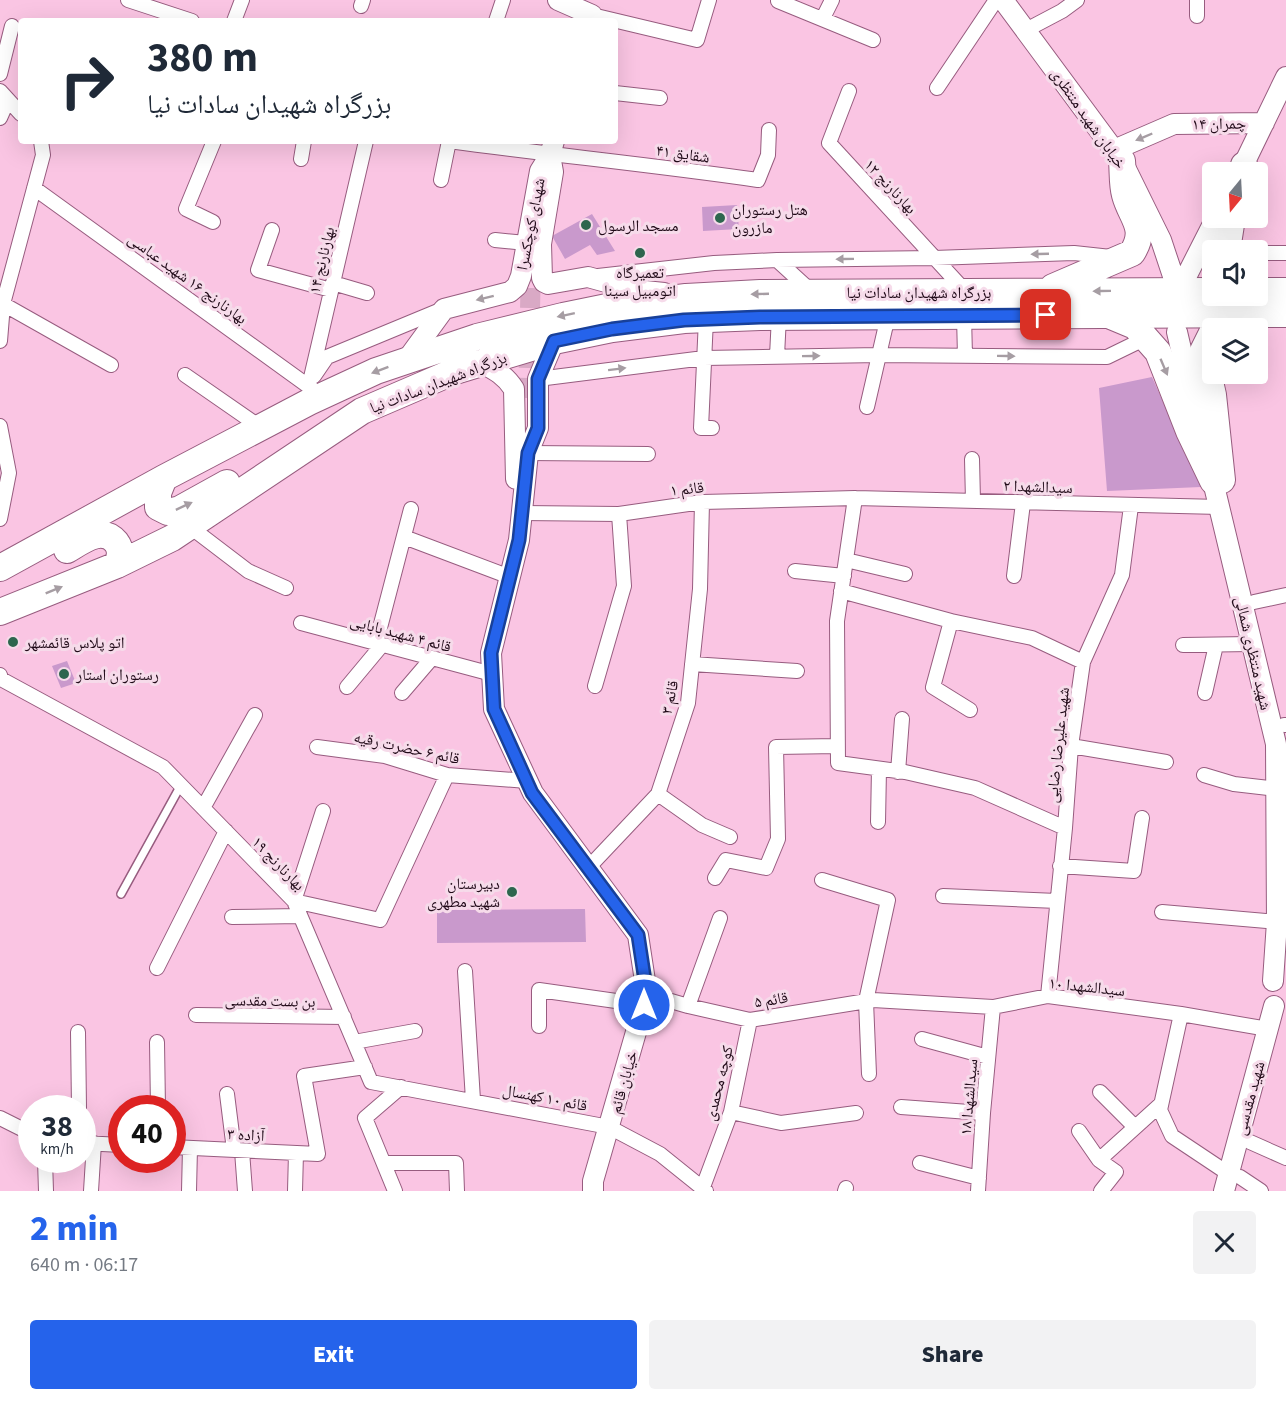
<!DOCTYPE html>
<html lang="en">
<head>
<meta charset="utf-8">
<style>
  body { margin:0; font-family:"Source Sans 3","Noto Naskh Arabic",sans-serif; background:#f2f2f3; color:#1f2937; height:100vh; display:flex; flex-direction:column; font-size:22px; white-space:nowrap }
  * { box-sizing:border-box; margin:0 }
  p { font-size:20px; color:#747a83 }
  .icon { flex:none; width:33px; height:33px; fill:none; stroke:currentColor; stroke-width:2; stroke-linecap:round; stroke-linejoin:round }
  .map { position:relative; height:1191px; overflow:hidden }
  .drawer { display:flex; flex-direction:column; background:#fff; flex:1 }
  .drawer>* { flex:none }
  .hud { position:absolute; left:18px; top:18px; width:600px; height:126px; border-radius:6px; box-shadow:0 6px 24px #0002; background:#fff; color:#1f2937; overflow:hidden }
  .needle { width:39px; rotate:198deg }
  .fabs { position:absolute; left:1202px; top:162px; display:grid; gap:12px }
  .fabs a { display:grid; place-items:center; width:66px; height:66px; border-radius:6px; background:#fff; box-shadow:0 6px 24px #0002; font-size:30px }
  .speed { position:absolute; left:18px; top:1095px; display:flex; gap:12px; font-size:30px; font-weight:700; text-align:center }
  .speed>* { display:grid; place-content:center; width:78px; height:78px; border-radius:50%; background:#fff; box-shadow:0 6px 24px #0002; line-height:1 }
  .speed small { font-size:15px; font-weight:400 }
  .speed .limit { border:9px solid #d22; background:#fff; color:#111 }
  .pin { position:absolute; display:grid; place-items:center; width:51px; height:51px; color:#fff; margin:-26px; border-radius:12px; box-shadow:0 3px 9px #0006 }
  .me { position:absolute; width:66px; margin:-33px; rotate:0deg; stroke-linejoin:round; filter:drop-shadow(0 0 4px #0008) }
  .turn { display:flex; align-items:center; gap:21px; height:126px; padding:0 30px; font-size:27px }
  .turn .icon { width:78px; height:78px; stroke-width:2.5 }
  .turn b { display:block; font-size:42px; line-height:51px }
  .round { display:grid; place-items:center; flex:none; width:63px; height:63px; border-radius:6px; background:#f2f2f3 }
  .overview { display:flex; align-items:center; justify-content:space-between; height:102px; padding:0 30px }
  h1 { font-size:36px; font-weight:800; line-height:45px; color:#2563eb }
  .button { display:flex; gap:12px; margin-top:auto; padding:12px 30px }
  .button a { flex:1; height:69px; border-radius:6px; background:#2563eb; color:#fff; font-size:24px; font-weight:800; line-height:69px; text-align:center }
  .button a+a { background:#f2f2f3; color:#1f2937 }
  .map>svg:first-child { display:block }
  .building { fill:#c999cc }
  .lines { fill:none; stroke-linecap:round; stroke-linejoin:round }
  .secondary-tunnel { stroke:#d9a9c5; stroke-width:20; stroke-dasharray:20 10; stroke-linecap:butt }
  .lane-casing { stroke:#975c7f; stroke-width:10 }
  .street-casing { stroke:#975c7f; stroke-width:16 }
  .secondary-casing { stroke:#975c7f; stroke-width:22 }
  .highway-casing { stroke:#975c7f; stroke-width:28 }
  .lane { stroke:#fff; stroke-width:7 }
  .street { stroke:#fff; stroke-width:14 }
  .secondary { stroke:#fff; stroke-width:20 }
  .highway { stroke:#fff; stroke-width:26 }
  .oneway { fill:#a69da3 }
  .route-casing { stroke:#184099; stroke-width:15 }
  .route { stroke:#2563eb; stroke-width:10 }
  .poi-dot { fill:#2d664e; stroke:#f6dbea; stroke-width:2 }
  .labels { text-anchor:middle; stroke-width:6; stroke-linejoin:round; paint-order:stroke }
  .street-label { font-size:16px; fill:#200a18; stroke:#f6dbea }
  .poi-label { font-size:16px; fill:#200a18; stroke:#f6dbea; text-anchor:start }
</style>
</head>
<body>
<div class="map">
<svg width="1286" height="1191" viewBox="0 0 1286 1191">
  <rect width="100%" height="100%" fill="#fac5e3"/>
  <path class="building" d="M737,205L739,229L703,231L702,207Z
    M592,214L615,251L597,255L590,245L565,259L552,236Z
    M1152,377L1201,487L1107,491L1099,388Z
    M67,661L76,683L61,688L52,666Z
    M585,909L586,942L437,943V910Z"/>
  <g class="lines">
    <path class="secondary-tunnel" d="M528,398L531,266"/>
    <g class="lane-casing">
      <path id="lane" d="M121,894L181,785"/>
    </g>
    <g class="street-casing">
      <path id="street" d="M128,0L192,21
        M778,1L873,40
        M361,6L363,0
        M592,15L697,40L709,0
        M1197,16V0
        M823,18L832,0
        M234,21L242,0
        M496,21L503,0
        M1026,30L1062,11L1077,0
        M0,74L12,26
        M937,88L996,0
        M0,91L21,114
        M849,91L829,143L966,292
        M615,93L660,98
        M0,118L8,100
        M301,159L304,141
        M441,180L449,141C552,155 655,165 758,180L768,155L769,130
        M34,188L322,396
        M213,222L186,209L214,141
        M272,230L258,270L331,290
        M495,240L526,243
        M1266,253H1286
        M777,260L812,292
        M598,276L714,263L777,260L934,258L1074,253L1111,257
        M333,283L367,293
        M3,304L111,365
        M964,316L965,356
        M706,319L701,428H712
        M0,341L3,304L43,155L41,141
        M777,356L779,316
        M185,375L260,427
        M314,376L327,357L443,309
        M538,379L704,358L879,355L1107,357L1146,338
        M309,386L366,141
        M867,407L888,316
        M0,426L9,473L0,519
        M528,453L648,454
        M972,459L973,501
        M855,498L837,621L838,763L905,772L975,788L1065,828
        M522,513L619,514L702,502L855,498L1220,507
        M189,526L248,571L286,588
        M404,537L510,577
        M846,560L905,574
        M795,571L844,576
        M1014,576L1023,503
        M841,591L951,621L1032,638L1083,662
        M1254,602L1286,595
        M951,621L933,687L970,710
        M301,623L492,674
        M376,643L411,509
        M1183,645L1251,644
        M692,664L797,671
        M0,675L1,679L163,767L294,901L371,1082L609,1127L660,1154L706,1191
        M595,686L624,586L619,514
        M347,687L382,645
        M402,693L432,658
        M1205,693L1216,645
        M1284,725H1286
        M1071,746L1166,762
        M317,747L385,756L447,775L527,781
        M898,772L902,719
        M1204,775L1234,784L1277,789
        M658,794L702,825L730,837
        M203,808L255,715
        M323,811L294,901L380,920L447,775
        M878,822L879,769
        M1060,866L1134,871L1142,818
        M589,867L658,794L688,703L700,589L702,502
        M715,878L726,860L766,868L778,839L776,747L837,746
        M822,880L888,900L866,1001L869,1074
        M943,896L1057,901
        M1162,912L1277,922
        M232,917L300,916
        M157,968L226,831
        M465,971L473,1100
        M647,994L688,1006L750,1020L873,1000L993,1007L1048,996L1181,1014L1268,1029
        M1048,996L1065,828L1071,746L1083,662L1122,575L1131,506
        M688,1006L720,918
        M1181,1014L1160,1110L1172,1136L1229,1174
        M196,1015L344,1017
        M539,1026V990L644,1005
        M78,1032L79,1108
        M922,1039L988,1057
        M157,1042L158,1108
        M354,1042L415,1031
        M1100,1092L1135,1127
        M227,1094L234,1150
        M901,1107L983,1113
        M731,1112L781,1123L856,1113
        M0,1118L32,1134
        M1079,1131L1099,1160
        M1250,1142L1286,1158
        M82,1143L122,1145
        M172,1147L318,1154L304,1076L365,1067
        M242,1151L245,1191
        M45,1160L46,1191
        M384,1163H456L457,1191
        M920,1163L979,1178
        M1240,1177L1261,1191
        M703,1187L731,1112L750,1020
        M91,1191L94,1143
        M189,1191L190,1148
        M295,1191L296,1153
        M395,1191L365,1118L401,1087
        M845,1191L846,1188
        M978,1191L983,1113L993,1007
        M1101,1191L1116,1172L1099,1160L1161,1104"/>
    </g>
    <g class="secondary-casing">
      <path id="secondary" d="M558,0L592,15
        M1003,0L1122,161L1161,240L1174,279
        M1114,150L1174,124L1264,123
        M550,155L553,172L541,244L542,278L544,282L548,284L588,277L635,290L664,293
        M1240,172L1286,77
        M1185,279L1216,218
        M1177,332L1201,435
        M554,341L538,379V428L528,453L519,540L491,653L494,709L533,793L638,935L647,994L593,1181V1191
        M406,361L444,309L510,292L517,286L521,276L540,171L550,155L554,141
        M480,362C495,370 505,375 514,389L516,479
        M1210,469L1276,744L1277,922L1273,981
        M1224,1191L1274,1006"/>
    </g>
    <g class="highway-casing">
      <path id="highway" d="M1242,172L1244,165
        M1227,250L1232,218
        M1053,287L1132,253C1148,228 1131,218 1125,195C1122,184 1123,172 1122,161
        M1257,291H1286
        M1111,316L1135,326L1158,352L1189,431L1213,481
        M1212,333L1203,351L1213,395L1222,480
        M164,478L158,493V507L168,512L180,509L227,483
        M67,550C81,542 102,525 116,542C122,550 120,557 117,565
        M0,568L164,478L309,402L376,371L477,337L563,316L607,307L686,297L760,293L1212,291
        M0,612L117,565L172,538L362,411L455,371L554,341L612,329L684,320L760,317L1286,314"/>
    </g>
    <use href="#lane" class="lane"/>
    <use href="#street" class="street"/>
    <use href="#secondary" class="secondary"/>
    <use href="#highway" class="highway"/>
  </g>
  <defs><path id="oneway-solid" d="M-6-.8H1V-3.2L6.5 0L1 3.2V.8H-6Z" transform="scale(1.5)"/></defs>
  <g class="oneway">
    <use href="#oneway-solid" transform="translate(1144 137) rotate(157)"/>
    <use href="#oneway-solid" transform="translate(1040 254) rotate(178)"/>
    <use href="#oneway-solid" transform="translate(845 259) rotate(179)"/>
    <use href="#oneway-solid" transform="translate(1102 291) rotate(179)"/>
    <use href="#oneway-solid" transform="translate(760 294) rotate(178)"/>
    <use href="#oneway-solid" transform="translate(485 298) rotate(166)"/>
    <use href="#oneway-solid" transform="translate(566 315) rotate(168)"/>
    <use href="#oneway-solid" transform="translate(811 356) rotate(-1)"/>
    <use href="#oneway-solid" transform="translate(1006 356) rotate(1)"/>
    <use href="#oneway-solid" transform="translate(1164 367) rotate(67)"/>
    <use href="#oneway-solid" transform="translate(617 369) rotate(-7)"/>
    <use href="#oneway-solid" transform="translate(380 370) rotate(159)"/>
    <use href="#oneway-solid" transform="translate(184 506) rotate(-25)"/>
    <use href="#oneway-solid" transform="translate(54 590) rotate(-22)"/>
  </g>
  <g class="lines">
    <g class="route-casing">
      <path id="route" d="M644,1005L647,994L638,935L532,793L494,709L491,653L519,540L528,453L538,428V379L554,341L612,329L684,320L760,317L1046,315"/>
    </g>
    <use href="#route" class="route"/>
  </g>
  <g class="poi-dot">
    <circle cx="720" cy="218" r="6"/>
    <circle cx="586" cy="225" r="6"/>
    <circle cx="640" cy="253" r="6"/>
    <circle cx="13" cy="642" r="6"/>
    <circle cx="64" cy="674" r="6"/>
    <circle cx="512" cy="892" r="6"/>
  </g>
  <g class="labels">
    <g class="street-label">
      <text transform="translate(1089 118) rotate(55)" y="6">خیابان شهید منتظری</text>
      <text transform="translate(1219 123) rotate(-1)" y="6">چمران ۱۴</text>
      <text transform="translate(683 153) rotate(8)" y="6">شقایق ۴۱</text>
      <text transform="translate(891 186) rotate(47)" y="6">بهارنارنج ۱۲</text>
      <text transform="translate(530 224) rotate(-79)" y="6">شهدای کوچکسرا</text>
      <text transform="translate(321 260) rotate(-77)" y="6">بهارنارنج ۱۴</text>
      <text transform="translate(188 278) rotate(36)" y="6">بهارنارنج ۱۶ شهید عباسی</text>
      <text x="919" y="298">بزرگراه شهیدان سادات نیا</text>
      <text transform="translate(438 382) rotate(-21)" y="6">بزرگراه شهیدان سادات نیا</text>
      <text transform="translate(1038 486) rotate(2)" y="6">سیدالشهدا ۲</text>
      <text transform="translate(687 488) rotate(-6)" y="6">قائم ۱</text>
      <text transform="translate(401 633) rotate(15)" y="6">قائم ۴ شهید بابایی</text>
      <text transform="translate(1254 653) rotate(77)" y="6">شهید منتظری شمالی</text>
      <text transform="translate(669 697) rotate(-78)" y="6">قائم ۳</text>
      <text transform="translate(1057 745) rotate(-84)" y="6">شهید علیرضا رضایی</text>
      <text transform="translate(407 747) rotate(12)" y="6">قائم ۶ حضرت رقیه</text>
      <text transform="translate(279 863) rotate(46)" y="6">بهارنارنج ۱۹</text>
      <text transform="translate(1087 986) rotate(6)" y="6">سیدالشهدا ۱۰</text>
      <text transform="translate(771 999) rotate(-9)" y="6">قائم ۵</text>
      <text transform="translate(270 1000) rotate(1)" y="6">بن بست مقدسی</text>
      <text transform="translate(623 1082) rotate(-74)" y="6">خیابان قائم</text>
      <text transform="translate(718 1083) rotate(-76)" y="6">کوچه محمدی</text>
      <text transform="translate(545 1097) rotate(11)" y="6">قائم ۱۰ کهنسال</text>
      <text transform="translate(968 1097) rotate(-85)" y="6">سیدالشهدا ۱۸</text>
      <text transform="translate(1249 1098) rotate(-75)" y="6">شهید مقدسی</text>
      <text transform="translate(246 1134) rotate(3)" y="6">آزاده ۳</text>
    </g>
    <g class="poi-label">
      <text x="732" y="215">هتل رستوران<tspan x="732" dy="18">مازرون</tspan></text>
      <text x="598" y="231">مسجد الرسول</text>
      <text x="640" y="278" text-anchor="middle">تعمیرگاه<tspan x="640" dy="18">اتومبیل سینا</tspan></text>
      <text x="25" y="648">اتو پلاس قائمشهر</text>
      <text x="76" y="680">رستوران استار</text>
      <text x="500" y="889" text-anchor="end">دبیرستان<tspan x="500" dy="18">شهید مطهری</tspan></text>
    </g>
  </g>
</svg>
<div class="fabs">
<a><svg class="needle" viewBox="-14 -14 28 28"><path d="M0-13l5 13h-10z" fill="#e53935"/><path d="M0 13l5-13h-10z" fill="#747a83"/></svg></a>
<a><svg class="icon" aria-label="sound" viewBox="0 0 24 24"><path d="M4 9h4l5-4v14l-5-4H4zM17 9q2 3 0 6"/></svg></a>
<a><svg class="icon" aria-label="layers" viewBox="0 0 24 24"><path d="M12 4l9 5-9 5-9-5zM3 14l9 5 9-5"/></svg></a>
</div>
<div class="speed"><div>38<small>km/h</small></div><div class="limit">40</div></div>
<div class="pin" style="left:1046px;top:315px;background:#d93025"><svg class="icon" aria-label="arrive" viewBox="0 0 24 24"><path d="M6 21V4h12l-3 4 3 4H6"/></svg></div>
<svg class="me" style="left:644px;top:1005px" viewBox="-20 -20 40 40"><circle r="17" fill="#2563eb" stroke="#fff" stroke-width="3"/><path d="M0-11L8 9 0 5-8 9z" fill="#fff"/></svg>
<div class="hud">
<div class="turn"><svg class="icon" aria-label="right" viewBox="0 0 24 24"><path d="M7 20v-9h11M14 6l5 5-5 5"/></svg><div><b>380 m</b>بزرگراه شهیدان سادات نیا</div></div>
</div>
</div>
<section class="drawer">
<div class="overview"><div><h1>2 min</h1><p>640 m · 06:17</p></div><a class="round"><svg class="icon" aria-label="close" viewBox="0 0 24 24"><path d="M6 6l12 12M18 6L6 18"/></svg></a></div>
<div class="button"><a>Exit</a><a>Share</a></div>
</section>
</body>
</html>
